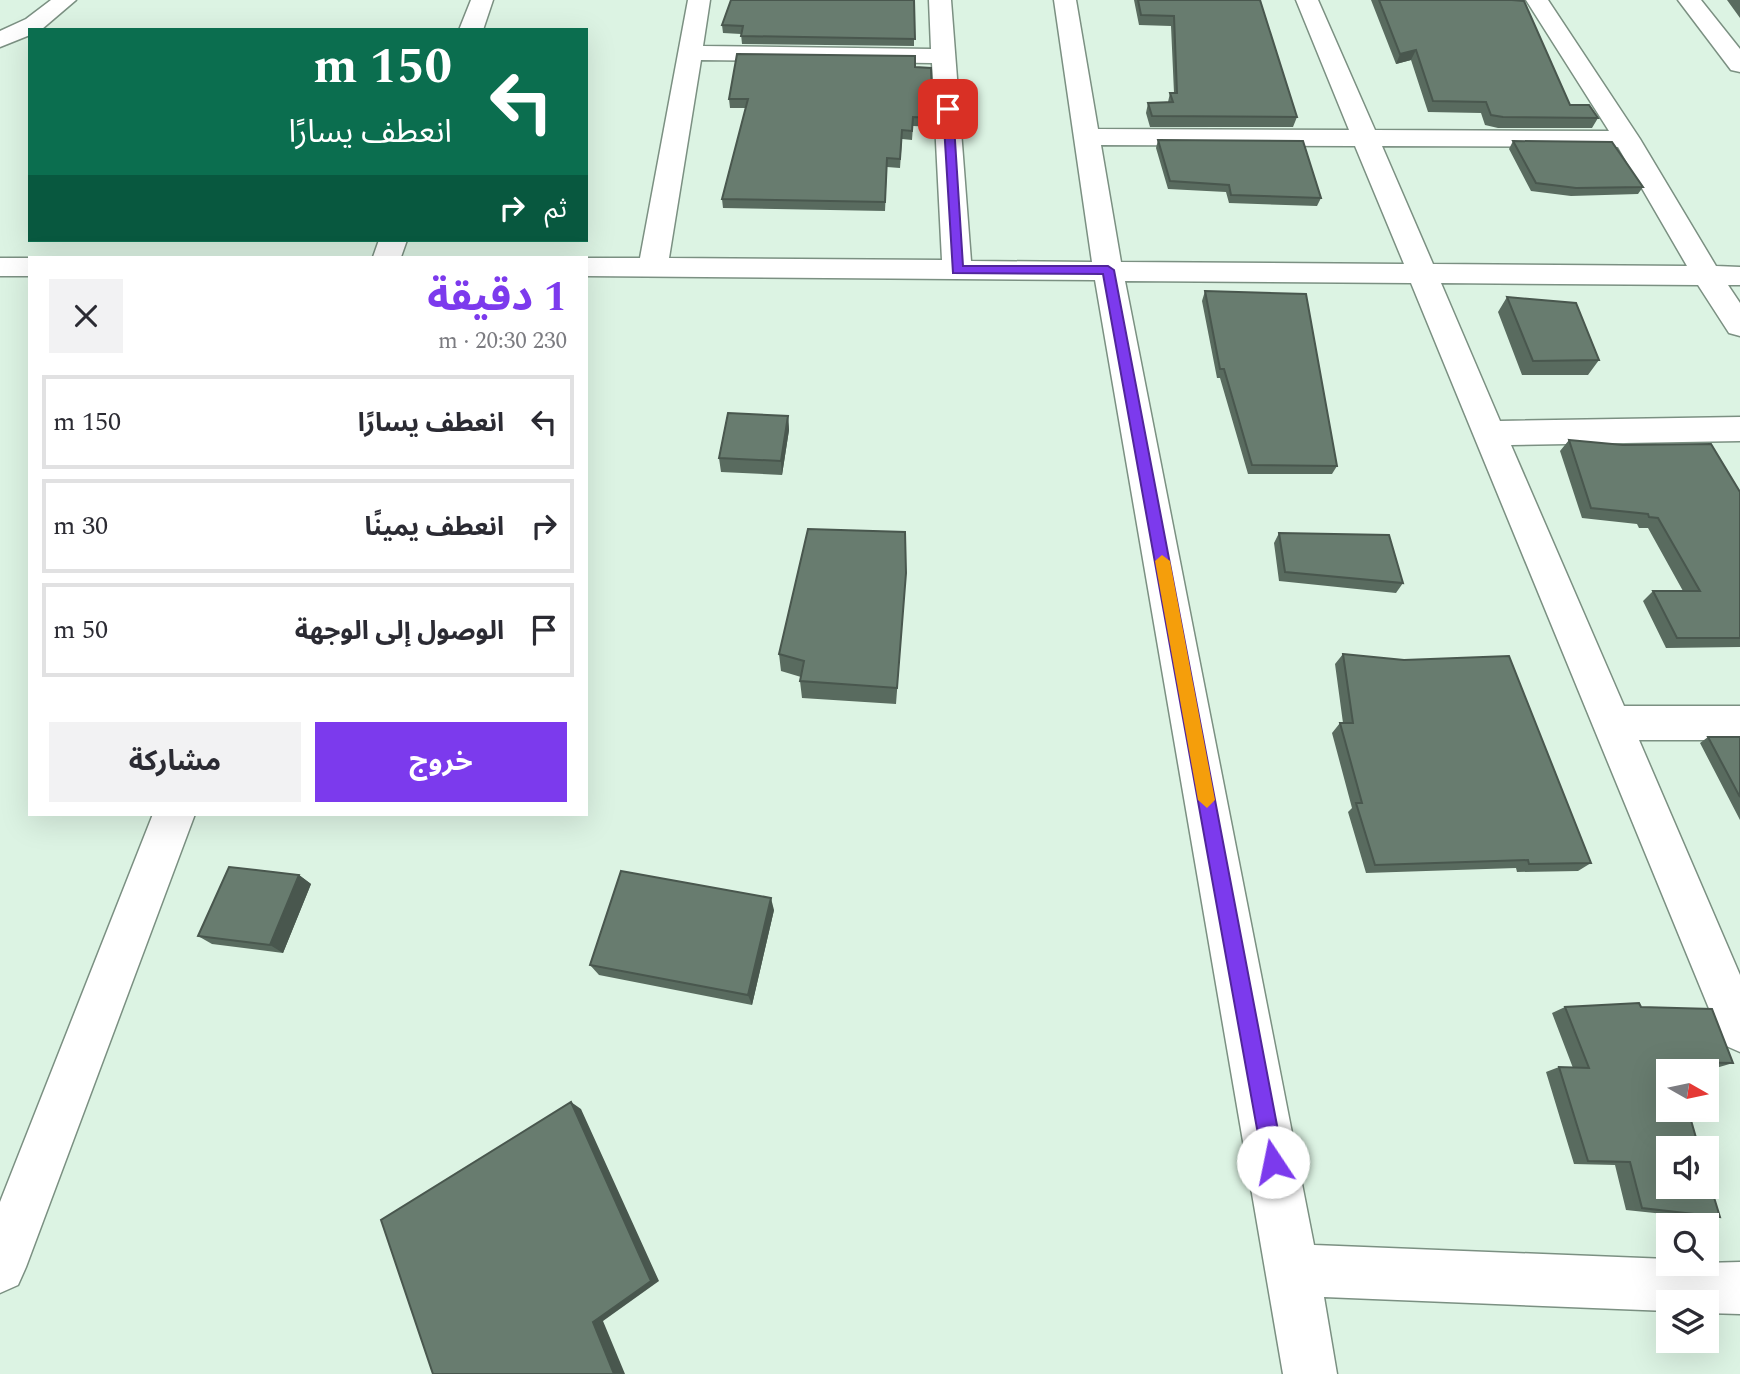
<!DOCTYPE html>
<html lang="ar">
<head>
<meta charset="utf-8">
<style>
  body { margin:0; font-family:Spectral,"Noto Sans Arabic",serif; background:#f2f2f3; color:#2b2b33; direction:rtl; height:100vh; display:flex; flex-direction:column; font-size:26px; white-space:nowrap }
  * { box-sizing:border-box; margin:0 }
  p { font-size:23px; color:#7c7c81 }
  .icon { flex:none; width:38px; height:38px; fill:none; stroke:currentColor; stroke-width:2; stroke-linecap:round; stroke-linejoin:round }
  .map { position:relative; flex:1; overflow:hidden; direction:ltr }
  .details { position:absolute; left:28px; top:256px; width:560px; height:560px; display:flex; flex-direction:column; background:#fff; border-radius:0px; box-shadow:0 7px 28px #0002; direction:rtl }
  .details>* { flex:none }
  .guide { position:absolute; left:28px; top:28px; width:560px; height:214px; border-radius:0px; box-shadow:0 7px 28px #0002; direction:rtl; background:#0b6e4f; color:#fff; overflow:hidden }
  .needle { width:46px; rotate:99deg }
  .tools { position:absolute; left:1656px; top:1059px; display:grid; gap:14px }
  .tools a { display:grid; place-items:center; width:63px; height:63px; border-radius:0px; background:#fff; box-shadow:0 7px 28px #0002; font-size:35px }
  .pin { position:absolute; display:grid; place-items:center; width:60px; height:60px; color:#fff; margin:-30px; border-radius:14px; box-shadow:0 4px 10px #0006 }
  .me { position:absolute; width:77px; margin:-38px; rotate:349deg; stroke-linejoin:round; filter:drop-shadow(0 0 5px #0008) }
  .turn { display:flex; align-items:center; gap:24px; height:147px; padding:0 21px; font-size:32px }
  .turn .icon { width:91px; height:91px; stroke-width:2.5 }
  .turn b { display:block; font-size:49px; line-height:60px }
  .then { display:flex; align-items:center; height:66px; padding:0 21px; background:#0003; gap:14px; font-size:26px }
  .round { display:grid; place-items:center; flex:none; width:74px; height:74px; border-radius:0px; background:#f2f2f3 }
  .head { display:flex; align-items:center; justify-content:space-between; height:119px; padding:0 21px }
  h1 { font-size:42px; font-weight:700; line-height:52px; color:#7c3aed }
  .cta { display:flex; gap:14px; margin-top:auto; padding:14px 21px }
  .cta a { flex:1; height:80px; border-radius:0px; background:#7c3aed; color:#fff; font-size:28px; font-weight:700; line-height:80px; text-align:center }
  .cta a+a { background:#f2f2f3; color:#2b2b33 }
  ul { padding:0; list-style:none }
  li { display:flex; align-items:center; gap:21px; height:94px; margin:0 14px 10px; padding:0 7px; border:4px solid #e1e1e2; border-radius:0px }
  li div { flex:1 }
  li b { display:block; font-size:26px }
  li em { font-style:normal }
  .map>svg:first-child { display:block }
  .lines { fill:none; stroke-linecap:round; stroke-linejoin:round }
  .minor-casing { stroke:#7b9082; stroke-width:3 }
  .minor { fill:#fff; fill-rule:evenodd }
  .wall { fill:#596b5f }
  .shaded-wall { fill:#49574e }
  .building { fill:#687c6f; stroke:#49574e; stroke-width:2 }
  .route { fill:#7c3aed; stroke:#51269a; stroke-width:2 }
  .slow { fill:#f59e0b }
</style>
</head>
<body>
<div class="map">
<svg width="1740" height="1374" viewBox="0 0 1740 1374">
  <rect width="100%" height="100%" fill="#dcf3e3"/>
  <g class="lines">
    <g class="minor-casing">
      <path id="minor" d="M51,0H76L42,29L30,30V35L0,47V31L26,19Z
        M471,0H493L483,30H459Z
        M688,0H710L703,46L931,49L929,0H951L971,261L1092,262L1054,0H1076L1098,129L1349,130L1296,0H1318L1375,130L1609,131L1526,0H1548L1640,139L1716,266L1740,267V285H1728L1740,303V336L1729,333L1698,285L1441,283L1500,421L1740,417V441L1511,445L1624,706H1740V740H1639L1740,975V1052L1724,1045L1411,283L1125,281L1314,1245L1668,1259V1264L1740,1262V1314L1706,1313V1302H1668V1311L1324,1297L1337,1374H1283L1095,280L586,276V258H640ZM701,60L932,63L942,260L669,258ZM1101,145L1355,146L1404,264L1121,262ZM1382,146L1618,147L1687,266L1433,264Z
        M1678,0H1701L1740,49V72L1731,70Z
        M379,240H407L401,257H373Z
        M0,258H30V276H0Z
        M153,814H195L26,1267L18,1285L0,1293V1202Z"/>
    </g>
    <use href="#minor" class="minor"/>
  </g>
  <path class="wall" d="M914,0V46L742,44L741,34L723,33L722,25Z
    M1134,0H1260L1297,117L1293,127H1150L1146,113L1148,103L1168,102L1170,93H1174L1171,26L1139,25Z
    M1371,0H1512L1570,105L1598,118L1592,128H1498L1485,125L1481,113L1428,112L1411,60L1396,64Z
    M1727,0H1740V18Z
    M915,67L933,118V127L913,126L912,140L902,139L900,168L887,167L885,211L723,208L722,199L746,108H730L729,99Z
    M1158,140L1321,198L1317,206L1229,203L1226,192L1168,189L1156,148Z
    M1513,141L1643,187L1638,194L1571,196L1531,191L1509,149Z
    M1205,291L1337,466L1332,474H1248L1220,378H1217L1202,301Z
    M1507,297L1599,360L1588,375H1522L1498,312Z
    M788,416L789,430L782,475L721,472L719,458Z
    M1569,440L1740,492V647L1666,648L1643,601L1653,591H1683L1648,528H1639L1637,524L1582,518L1560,451Z
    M1279,533L1403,583L1396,593L1279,581L1274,543Z
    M906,573L896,704L802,698L800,681L801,677L781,671L779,654Z
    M1343,654L1591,863L1578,871L1517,872L1516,868L1366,873L1348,812L1352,808L1332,733L1340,723H1343L1335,664Z
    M1708,737H1740V820L1700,743Z
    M299,875L311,884L283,953L212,944L198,936Z
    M774,910L752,1005L599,975L590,965Z
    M1565,1007H1641L1733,1063L1716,1068L1675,1067L1720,1217L1702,1218L1626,1210L1615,1165L1574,1164L1546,1072L1559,1067L1573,1068L1552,1013Z"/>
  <path class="shaded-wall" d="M1416,50L1411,60L1396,64L1400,54Z
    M788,416L789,430L782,475L781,461Z
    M299,875L311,884L283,953L270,945Z
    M771,898L774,910L752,1005L748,995Z
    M571,1102L581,1109L659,1281L603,1321L625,1374H614L593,1322Z"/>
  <path class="building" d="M731,0H914L915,39L741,36L743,26L722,25Z
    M1138,0H1260L1297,117L1152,116L1148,103L1173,102L1170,93H1177L1174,16L1141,15Z
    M1379,0H1512L1524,1L1570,105H1589L1598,118L1503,117L1491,115L1486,102L1433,101L1416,50L1400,54Z
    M737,54L915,56V67L931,68L933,118L913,117L912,131L902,130L900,159L887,158L885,202L722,199L748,99H729Z
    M1158,140L1303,141L1321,198L1231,195L1229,185L1170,181Z
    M1513,141L1612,142L1643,187L1576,188L1536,183Z
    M1205,291L1306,294L1337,466L1252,465L1224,369H1220Z
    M1507,297L1576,303L1599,360L1533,361Z
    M728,413L788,416L781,461L719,458Z
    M1569,440L1623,445L1711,444L1740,492V638H1677L1653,591H1700L1658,518L1649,517L1648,514L1591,508Z
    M808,529L905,532L906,573L897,688L800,681L804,661L779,654Z
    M1279,533L1389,535L1403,583L1285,572Z
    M1343,654L1404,660L1509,656L1591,863L1529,864L1528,860L1375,865L1356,803H1362L1340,723H1353Z
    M1708,737H1740V797Z
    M229,867L299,875L270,945L198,936Z
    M621,871L771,898L748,995L590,965Z
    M1639,1003L1641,1007L1712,1009L1733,1063L1674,1062L1676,1071H1668V1110H1688L1699,1148H1668V1186H1706V1171L1720,1217L1642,1208L1630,1162L1588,1161L1559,1067L1589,1068L1565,1007Z
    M571,1102L651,1281L593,1322L614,1374H433L381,1220Z"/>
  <path class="route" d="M948,106L953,109L963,266H1108L1114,270L1284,1162L1281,1169L1273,1172L1266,1169L1263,1162L1103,274L953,273L943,109Z"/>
  <path class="slow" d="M1162,555L1170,561L1215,800L1207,808L1198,800L1155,561Z"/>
</svg>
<div class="tools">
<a><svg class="needle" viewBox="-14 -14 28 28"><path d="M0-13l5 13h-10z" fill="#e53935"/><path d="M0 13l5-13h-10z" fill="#7c7c81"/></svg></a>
<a><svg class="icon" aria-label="sound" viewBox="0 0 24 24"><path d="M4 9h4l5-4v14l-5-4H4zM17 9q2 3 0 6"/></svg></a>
<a><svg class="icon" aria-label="search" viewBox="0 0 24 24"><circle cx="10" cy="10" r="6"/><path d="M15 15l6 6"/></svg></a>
<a><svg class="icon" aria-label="layers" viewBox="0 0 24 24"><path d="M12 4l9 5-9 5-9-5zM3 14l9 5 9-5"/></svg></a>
</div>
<div class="pin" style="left:948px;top:109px;background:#d93025"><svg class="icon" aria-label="arrive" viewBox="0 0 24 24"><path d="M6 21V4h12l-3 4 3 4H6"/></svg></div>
<svg class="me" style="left:1273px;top:1162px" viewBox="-20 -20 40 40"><circle r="19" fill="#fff"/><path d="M0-13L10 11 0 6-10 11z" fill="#7c3aed"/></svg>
<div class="guide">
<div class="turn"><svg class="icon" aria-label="left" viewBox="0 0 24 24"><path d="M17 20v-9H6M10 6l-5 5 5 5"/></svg><div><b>150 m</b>انعطف يسارًا</div></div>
<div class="then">ثم<svg class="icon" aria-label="right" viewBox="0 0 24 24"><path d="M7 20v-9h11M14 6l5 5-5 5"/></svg></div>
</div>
<section class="details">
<div class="head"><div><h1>1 دقيقة</h1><p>230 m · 20:30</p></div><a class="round"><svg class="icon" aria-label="close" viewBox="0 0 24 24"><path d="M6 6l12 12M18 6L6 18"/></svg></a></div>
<ul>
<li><svg class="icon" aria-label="left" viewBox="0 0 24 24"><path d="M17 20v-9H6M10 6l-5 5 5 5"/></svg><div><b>انعطف يسارًا</b></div><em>150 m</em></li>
<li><svg class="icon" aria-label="right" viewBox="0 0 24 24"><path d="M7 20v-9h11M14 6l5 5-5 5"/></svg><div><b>انعطف يمينًا</b></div><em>30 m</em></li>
<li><svg class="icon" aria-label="arrive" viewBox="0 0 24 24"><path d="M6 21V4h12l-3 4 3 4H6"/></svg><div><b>الوصول إلى الوجهة</b></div><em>50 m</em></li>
</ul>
<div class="cta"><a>خروج</a><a>مشاركة</a></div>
</section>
</div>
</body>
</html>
